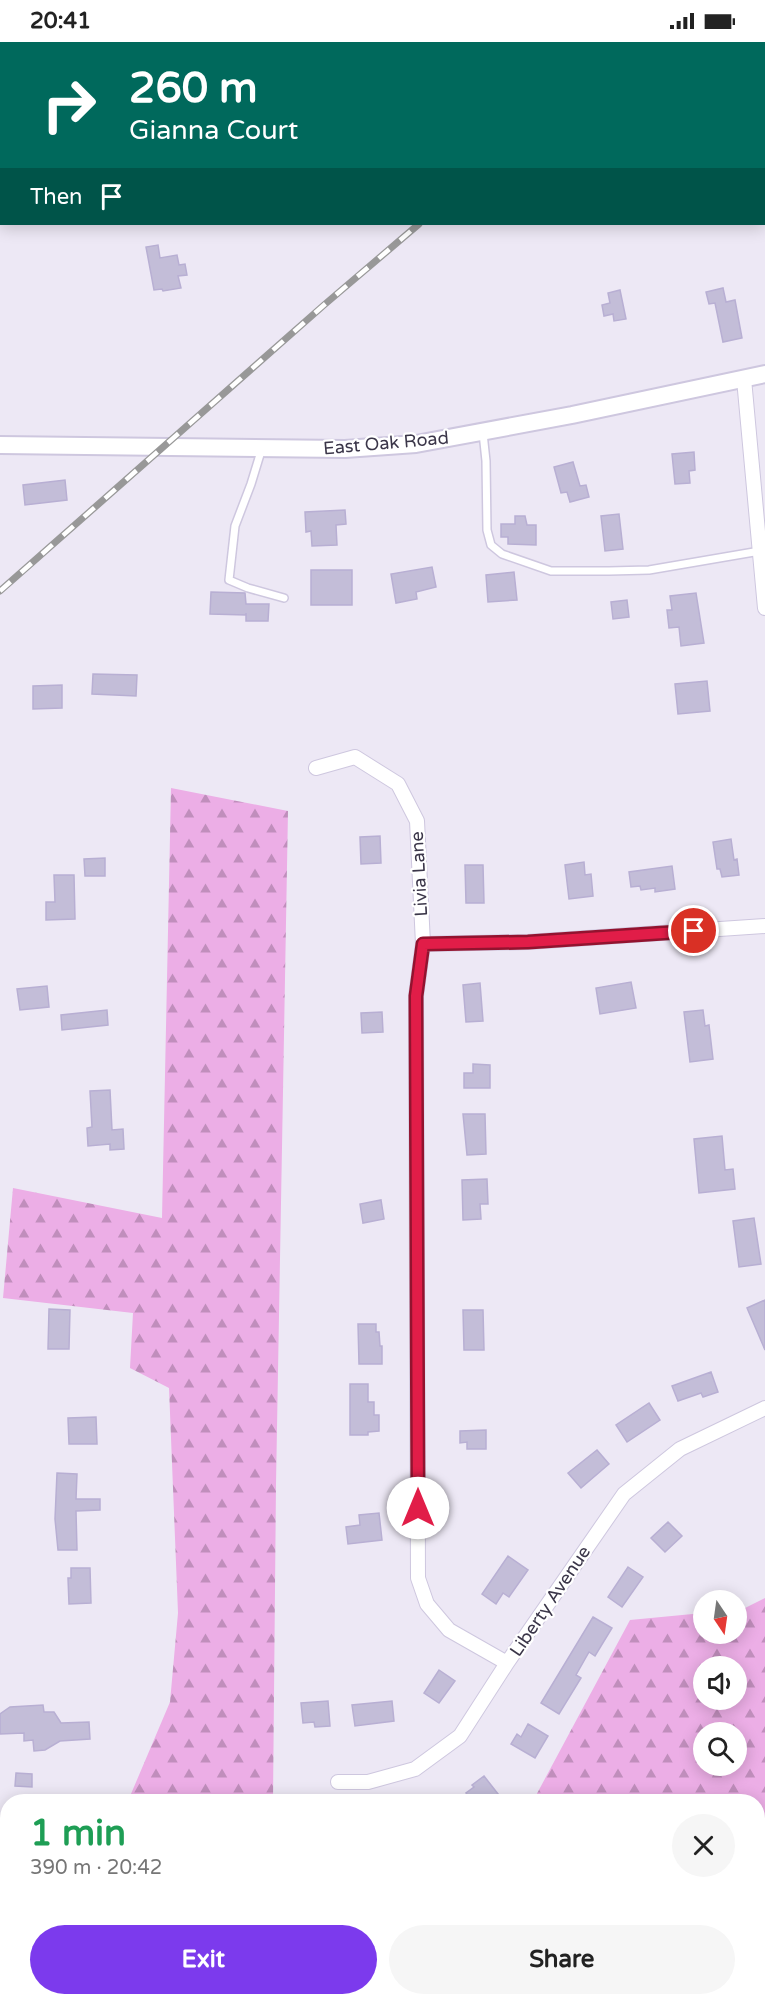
<!DOCTYPE html>
<html lang="en">
<head>
<meta charset="utf-8">
<style>
  body { margin:0; font-family:"Varela Round",sans-serif; background:#f6f6f6; color:#222; height:100vh; display:flex; flex-direction:column; font-size:22px; white-space:nowrap }
  * { box-sizing:border-box; margin:0 }
  p { font-size:20px; color:#767676 }
  .icon { flex:none; width:33px; height:33px; fill:none; stroke:currentColor; stroke-width:2; stroke-linecap:round; stroke-linejoin:round }
  .map { position:relative; flex:1; overflow:hidden }
  .side { position:absolute; left:0px; top:1752px; width:765px; height:212px; display:flex; flex-direction:column; background:#fff; border-radius:24px 24px 0 0; box-shadow:0 3px 15px #0003 }
  .side>* { flex:none }
  .hud { position:absolute; left:0px; top:0px; width:765px; height:183px; box-shadow:0 3px 15px #0003; background:#00695c; color:#fff; overflow:hidden }
  .needle { width:39px; rotate:167deg }
  .tools { position:absolute; left:693px; top:1548px; display:grid; gap:12px }
  .tools a { display:grid; place-items:center; width:54px; height:54px; border-radius:50%; background:#fff; box-shadow:0 3px 15px #0003; font-size:30px }
  .pin { position:absolute; display:grid; place-items:center; width:51px; height:51px; color:#fff; margin:-26px; border:3px solid #fff; border-radius:50%; box-shadow:0 2px 6px #0007 }
  .me { position:absolute; width:66px; margin:-33px; rotate:0deg; stroke-linejoin:round; filter:drop-shadow(0 0 4px #0008) }
  .turn { display:flex; align-items:center; gap:21px; height:126px; padding:0 30px; font-size:27px }
  .turn .icon { width:78px; height:78px; stroke-width:2.5 }
  .turn b { display:block; font-size:42px; line-height:51px }
  .then { display:flex; align-items:center; height:57px; padding:0 30px; background:#0003; gap:12px; font-size:22px }
  .round { display:grid; place-items:center; flex:none; width:63px; height:63px; border-radius:32px; background:#f6f6f6 }
  .summary { display:flex; align-items:center; justify-content:space-between; height:102px; padding:0 30px }
  h1 { font-size:36px; font-weight:700; line-height:45px; color:#1e9e55 }
  .cta { display:flex; gap:12px; margin-top:auto; padding:12px 30px }
  .cta a { flex:1; height:69px; border-radius:36px; background:#7c3aed; color:#fff; font-size:24px; font-weight:700; line-height:69px; text-align:center }
  .cta a+a { background:#f6f6f6; color:#222 }
  .status { display:flex; justify-content:space-between; align-items:center; height:42px; padding:0 30px; background:#fff; direction:ltr }
  .status svg { height:16px; fill:currentColor }
  .map>svg:first-child { display:block }
  .forest { fill:url(#forest-firs); fill-rule:evenodd }
  .building { fill:#c3bdd8; stroke:#b8afd3; stroke-width:1.5 }
  .lines { fill:none; stroke-linecap:round; stroke-linejoin:round }
  .service-casing { stroke:#cec7df; stroke-width:10 }
  .minor-casing { stroke:#cec7df; stroke-width:16 }
  .tertiary-casing { stroke:#cec7df; stroke-width:20 }
  .service { stroke:#fff; stroke-width:7 }
  .minor { stroke:#fff; stroke-width:14 }
  .tertiary { stroke:#fff; stroke-width:16 }
  .rail-casing { stroke:#989898; stroke-width:7 }
  .rail { stroke:#fff; stroke-width:4.5; stroke-dasharray:14; stroke-linecap:butt }
  .route-casing { stroke:#92132f; stroke-width:15 }
  .route { stroke:#e11d48; stroke-width:10 }
  .labels { text-anchor:middle; stroke-width:4.5; stroke-linejoin:round; paint-order:stroke }
  .street-label { font-size:18px; fill:#3b3649; stroke:#fff }
</style>
</head>
<body>
<div class="status"><b>20:41</b><svg viewBox="0 0 49 12"><path d="M0 12V9h3v3zM5 12V6h3v6zM10 12V3h3v9zM15 12V0h3v12zM26 1h20v11H26zM47 4h2v5h-2z"/></svg></div>
<div class="map">
<svg width="765" height="1963" viewBox="0 0 765 1963">
  <defs>
    <pattern id="forest-firs" width="22" height="20" patternUnits="userSpaceOnUse" patternTransform="scale(1.5)"><rect width="22" height="20" fill="#ecaee6"/><path d="M5 1l3.5 6h-7zM16 11l3.5 6h-7z" fill="#c08ebc"/></pattern>
  </defs>
  <rect width="100%" height="100%" fill="#ede8f5"/>
  <path class="forest" d="M171,746L288,769L276,1442L273,1759H128L170,1660L178,1571L169,1346L130,1326L133,1271L3,1256L13,1146L162,1176Z
    M765,1556V1963H0V1797L8,1873V1956H758V1760L533,1759L630,1578L703,1571L704,1592H736L737,1567H743ZM704,1624H736V1658H704ZM704,1690H736V1724H704Z"/>
  <path class="building" d="M158,203L160,216L177,213L179,223L185,222L187,233L178,234L181,246L163,249L162,247L154,248L146,205Z
    M723,246L726,260L735,258L742,296L723,300L715,261L709,262L706,250Z
    M620,248L626,277L614,279L613,272L604,274L602,263L610,261L608,251Z
    M694,410L695,428L689,429L690,441L675,442L672,412Z
    M573,420L580,444L586,443L589,455L570,460L567,450L561,451L554,425Z
    M65,438L67,458L25,463L23,443Z
    M345,468L346,482L336,483L337,503L312,504L311,489L306,490L305,470Z
    M619,472L623,507L605,509L601,474Z
    M515,474H525L527,483H536V503L508,502V495H501V482H515Z
    M432,525L436,545L416,550L417,557L396,561L391,532Z
    M311,528H352V563H311Z
    M514,530L517,558L488,560L486,533Z
    M211,550L245,551L246,562H269L268,579H246V571V573L210,572Z
    M696,551L704,601L681,604L679,585L669,586L667,568H672L670,554Z
    M627,558L629,575L613,577L611,560Z
    M93,632L137,633L136,654L92,652Z
    M707,639L710,669L678,672L675,642Z
    M62,643V666L33,667V644Z
    M380,794L381,821L361,822L360,795Z
    M731,797L734,818L737,817L739,833L722,835L720,827H717L713,800Z
    M105,816V834H85L84,817Z
    M584,820L585,833L591,832L593,854L569,857L565,823Z
    M465,823H483L484,861H466Z
    M672,824L675,847L655,850V846L641,848L640,844L631,845L629,830Z
    M54,833H74L75,877L46,878V860H55Z
    M631,940L636,966L600,972L596,946Z
    M480,941L483,979L466,980L463,943Z
    M47,944L49,965L20,968L17,947Z
    M107,968L108,983L62,988L61,973Z
    M703,968L705,984L709,983L713,1017L690,1020L684,970Z
    M382,970L383,990L362,991L361,971Z
    M473,1022L490,1023V1046H464V1031H473Z
    M110,1048L112,1088L123,1087L124,1107L110,1108V1102L88,1104L87,1086L92,1085L90,1049Z
    M463,1072H485L486,1112L467,1113Z
    M722,1094L725,1128L733,1127L735,1147L699,1151L694,1097Z
    M487,1137L488,1162H480L481,1177L463,1178L462,1138Z
    M381,1158L384,1177L363,1181L360,1162Z
    M754,1176L761,1222L739,1225L733,1179Z
    M765,1258V1308L747,1266Z
    M49,1267L70,1268L69,1307H48Z
    M463,1268H483L484,1308H464Z
    M358,1282H376V1290H379L380,1304H382V1322H359Z
    M711,1330L718,1350L703,1355L701,1351L678,1359L672,1344Z
    M350,1342H368V1360H374V1373H379V1389L368,1390V1393H350Z
    M649,1361L660,1378L627,1400L616,1383Z
    M96,1375L97,1402H69L68,1376Z
    M486,1388V1407H467V1400L460,1401V1389Z
    M597,1408L609,1422L581,1446L568,1431Z
    M57,1431L77,1432L76,1457H100V1468L76,1469L77,1508H58L55,1477Z
    M379,1471L382,1498L348,1502L346,1485L360,1483L359,1473Z
    M668,1480L682,1494L665,1510L651,1496Z
    M508,1514L528,1528L509,1555L503,1551L496,1562L482,1552Z
    M628,1525L643,1535L622,1565L608,1555Z
    M71,1526H90L91,1561L69,1562L68,1536H71Z
    M593,1575L612,1586L595,1614L589,1610L576,1633L581,1636L559,1672L541,1661Z
    M439,1628L455,1639L439,1661L424,1651Z
    M328,1659L330,1684L315,1685L314,1680L303,1681L301,1661Z
    M392,1659L394,1679L355,1684L352,1663Z
    M43,1663L44,1670H54L61,1681L89,1680L90,1697L60,1699L45,1708L34,1709L33,1698L24,1699V1691L0,1692V1672L10,1665Z
    M528,1682L548,1694L535,1716L511,1702L517,1692L521,1695Z
    M16,1731L32,1732V1745L15,1744Z
    M484,1734L498,1752L488,1760H472L466,1751L474,1745L472,1743Z"/>
  <g class="lines">
    <g class="service-casing">
      <path id="service" d="M483,391L486,419L487,488L491,503L502,512L551,529H609L649,528L760,509
        M262,406L251,442L235,484L229,538L248,546L284,556"/>
    </g>
    <g class="minor-casing">
      <path id="minor" d="M741,0V2
        M764,136L765,144
        M744,337L765,566
        M316,726L355,715L398,742L417,779L423,902L416,954L418,1536L427,1562L449,1588L507,1621
        M423,902L528,900L765,884
        M338,1740H368L415,1727L460,1694L507,1621L624,1452L680,1407L765,1366"/>
    </g>
    <g class="tertiary-casing">
      <path id="tertiary" d="M0,403L345,407L416,402L572,373L765,332"/>
    </g>
    <use href="#service" class="service"/>
    <use href="#minor" class="minor"/>
    <use href="#tertiary" class="tertiary"/>
    <g class="rail-casing">
      <path id="rail" d="M631,2L632,0
        M0,549L324,263L419,182"/>
    </g>
    <use href="#rail" class="rail"/>
  </g>
  <g class="lines">
    <g class="route-casing">
      <path id="route" d="M418,1466L416,954L423,902L528,900L694,889"/>
    </g>
    <use href="#route" class="route"/>
  </g>
  <g class="labels">
    <g class="street-label">
      <text transform="translate(386 401) rotate(-5)" y="6">East Oak Road</text>
      <text transform="translate(419 832) rotate(-93)" y="6">Livia Lane</text>
      <text transform="translate(550 1559) rotate(-56)" y="6">Liberty Avenue</text>
    </g>
  </g>
</svg>
<div class="tools">
<a><svg class="needle" viewBox="-14 -14 28 28"><path d="M0-13l5 13h-10z" fill="#e53935"/><path d="M0 13l5-13h-10z" fill="#767676"/></svg></a>
<a><svg class="icon" aria-label="sound" viewBox="0 0 24 24"><path d="M4 9h4l5-4v14l-5-4H4zM17 9q2 3 0 6"/></svg></a>
<a><svg class="icon" aria-label="search" viewBox="0 0 24 24"><circle cx="10" cy="10" r="6"/><path d="M15 15l6 6"/></svg></a>
</div>
<div class="pin" style="left:694px;top:889px;background:#d93025"><svg class="icon" aria-label="arrive" viewBox="0 0 24 24"><path d="M6 21V4h12l-3 4 3 4H6"/></svg></div>
<svg class="me" style="left:418px;top:1466px" viewBox="-20 -20 40 40"><circle r="19" fill="#fff"/><path d="M0-13L10 11 0 6-10 11z" fill="#e11d48"/></svg>
<div class="hud">
<div class="turn"><svg class="icon" aria-label="right" viewBox="0 0 24 24"><path d="M7 20v-9h11M14 6l5 5-5 5"/></svg><div><b>260 m</b>Gianna Court</div></div>
<div class="then">Then<svg class="icon" aria-label="arrive" viewBox="0 0 24 24"><path d="M6 21V4h12l-3 4 3 4H6"/></svg></div>
</div>
<section class="side">
<div class="summary"><div><h1>1 min</h1><p>390 m · 20:42</p></div><a class="round"><svg class="icon" aria-label="close" viewBox="0 0 24 24"><path d="M6 6l12 12M18 6L6 18"/></svg></a></div>
<div class="cta"><a>Exit</a><a>Share</a></div>
</section>
</div>
</body>
</html>
